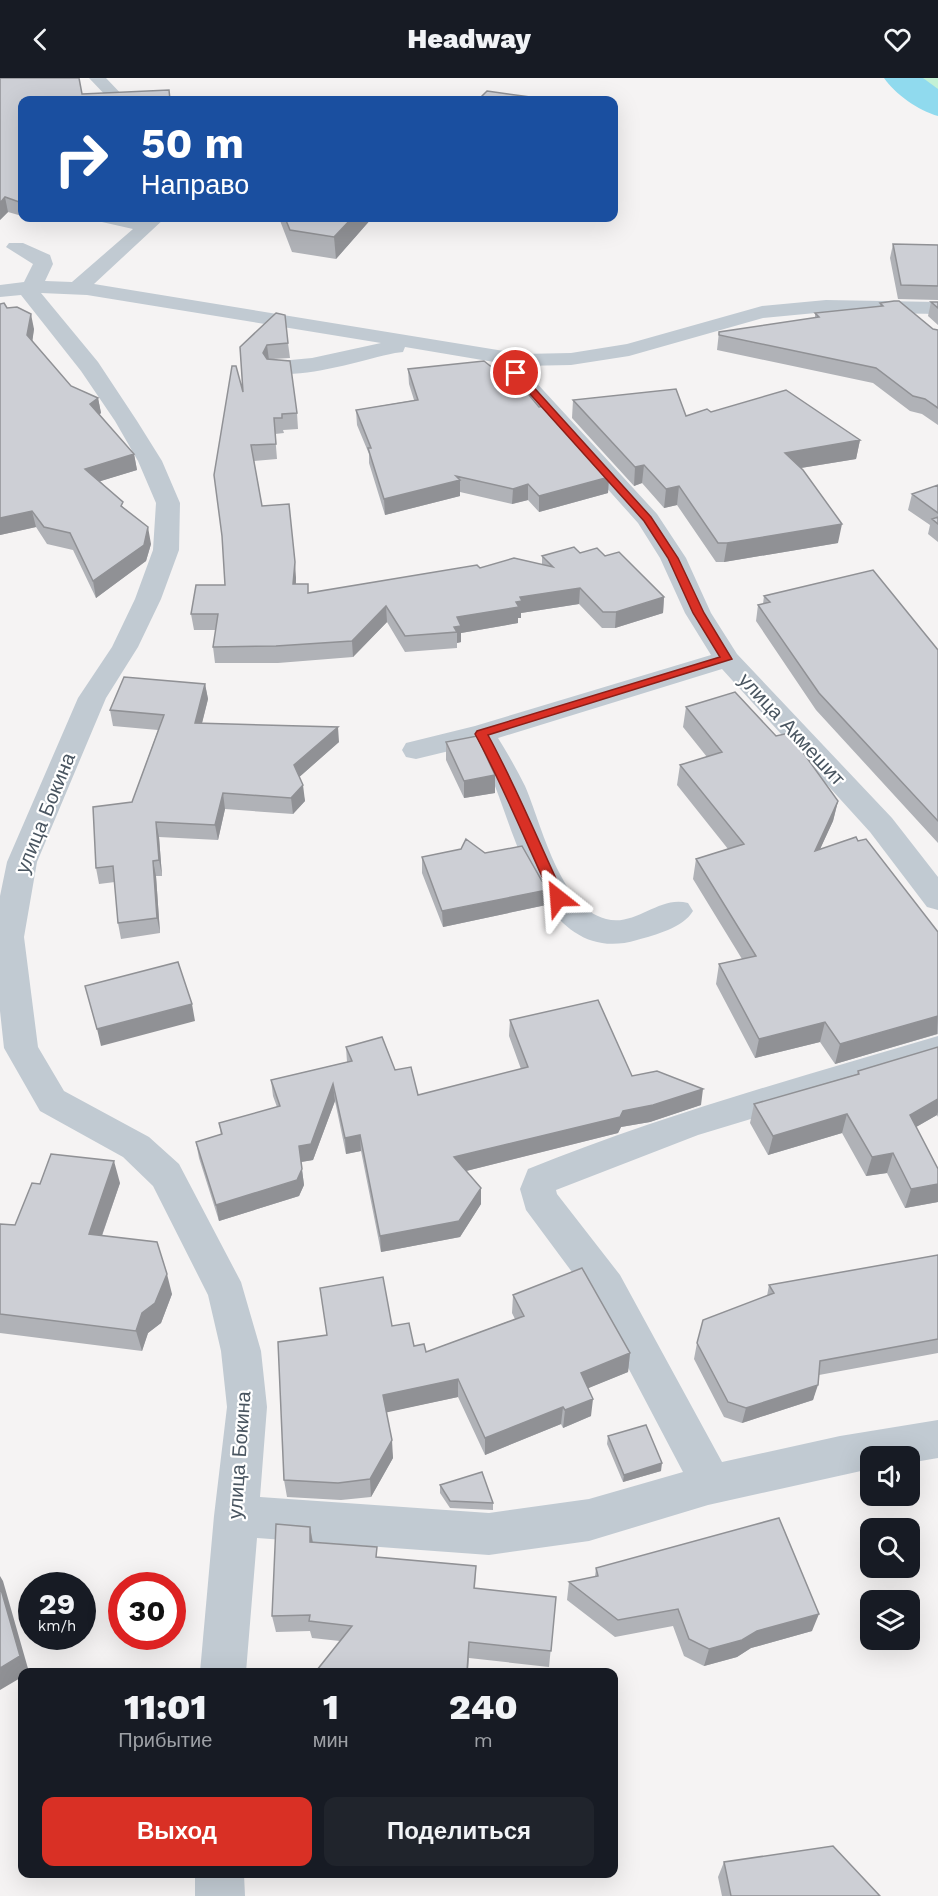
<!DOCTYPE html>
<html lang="ru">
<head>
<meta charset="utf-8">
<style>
  body { margin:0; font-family:"Work Sans",sans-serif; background:#20242c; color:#f1f3f6; height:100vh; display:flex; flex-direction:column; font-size:22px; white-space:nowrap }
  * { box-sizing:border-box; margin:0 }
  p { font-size:20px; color:#9ea1a6 }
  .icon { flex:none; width:33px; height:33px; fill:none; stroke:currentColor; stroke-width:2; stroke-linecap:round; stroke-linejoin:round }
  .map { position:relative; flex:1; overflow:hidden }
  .side { position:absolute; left:18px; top:1590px; width:600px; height:210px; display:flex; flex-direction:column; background:#171b24; border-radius:12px; box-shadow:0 6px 24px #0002 }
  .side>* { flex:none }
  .top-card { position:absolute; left:18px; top:18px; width:600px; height:126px; border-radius:12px; box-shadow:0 6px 24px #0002; background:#1a4fa0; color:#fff; overflow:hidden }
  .controls { position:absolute; left:860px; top:1368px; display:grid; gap:12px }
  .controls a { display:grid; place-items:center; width:60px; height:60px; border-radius:12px; background:#171b24; box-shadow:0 6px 24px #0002; font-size:30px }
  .speed { position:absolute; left:18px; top:1494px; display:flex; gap:12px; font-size:30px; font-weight:700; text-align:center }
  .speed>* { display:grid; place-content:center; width:78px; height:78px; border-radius:50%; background:#171b24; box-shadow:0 6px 24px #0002; line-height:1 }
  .speed small { font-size:15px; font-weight:400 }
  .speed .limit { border:9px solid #d22; background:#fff; color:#111 }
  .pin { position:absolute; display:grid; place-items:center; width:51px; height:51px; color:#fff; margin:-26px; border:3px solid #fff; border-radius:50%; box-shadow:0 2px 6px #0007 }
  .me { position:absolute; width:66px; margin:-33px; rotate:332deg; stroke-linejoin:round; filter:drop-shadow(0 0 4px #0008) }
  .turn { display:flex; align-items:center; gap:21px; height:126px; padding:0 24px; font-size:27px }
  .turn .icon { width:78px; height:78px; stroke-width:2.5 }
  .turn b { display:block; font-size:42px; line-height:51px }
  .eta { display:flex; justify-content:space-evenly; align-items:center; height:102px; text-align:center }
  .eta b { font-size:36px; font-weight:800; line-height:42px }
  .primary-button { display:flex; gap:12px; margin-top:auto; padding:12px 24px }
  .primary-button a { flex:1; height:69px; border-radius:12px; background:#d93025; color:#fff; font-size:24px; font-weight:800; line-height:69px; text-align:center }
  .primary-button a+a { background:#20242c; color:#f1f3f6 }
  header { display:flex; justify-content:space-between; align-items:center; height:78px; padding:0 24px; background:#171b24; font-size:27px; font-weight:800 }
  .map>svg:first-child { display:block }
  .green { fill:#c3f1d5 }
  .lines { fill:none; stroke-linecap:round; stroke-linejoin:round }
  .river { fill:#90daee; fill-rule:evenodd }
  .minor { fill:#c1cad2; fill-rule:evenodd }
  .wall { fill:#b0b2b7 }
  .shaded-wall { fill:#909195 }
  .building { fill:#cdcfd5; stroke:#909195; stroke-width:1.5 }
  .route { fill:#d93025; stroke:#8d1f18; stroke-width:1.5 }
  .labels { text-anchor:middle; stroke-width:4.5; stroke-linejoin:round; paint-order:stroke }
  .street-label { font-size:20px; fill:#4a5661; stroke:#fff }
</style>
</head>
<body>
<header><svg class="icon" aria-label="back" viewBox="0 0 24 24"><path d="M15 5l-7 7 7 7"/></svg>Headway<svg class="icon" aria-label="heart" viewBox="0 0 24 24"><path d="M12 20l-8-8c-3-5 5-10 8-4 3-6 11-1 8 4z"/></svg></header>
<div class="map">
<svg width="938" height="1818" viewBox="0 0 938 1818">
  <rect width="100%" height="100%" fill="#f5f3f3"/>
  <path class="green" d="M889,0H938V29Z"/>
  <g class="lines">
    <path class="river" d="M884,0H923L938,11V38C919,33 895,16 884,0Z"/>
    <path class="minor" d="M89,0H106L127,22H110Z
      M100,140H165L94,206L522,276L571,275L627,266L762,228L826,222L938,224V236L826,234L763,240L629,278L571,287L521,288L657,436L686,480L711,535L737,576L892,740L938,799V832L927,829L870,754L722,591L498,660C508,676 517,692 525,708C542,747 559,828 606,841C636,849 659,817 688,825L693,833C683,850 655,857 637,862C551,888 520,775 498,716C492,699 483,683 474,667L416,681L406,679L402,672L406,665L475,648L711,577L685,535L660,480L638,445L494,284L405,269L403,274L395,275C361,282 303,302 269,294L266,289L269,284L312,280L381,265L87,217L41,215L98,284L137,343L162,383L180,425L179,472L161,521L138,569L106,620L37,784L24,859L38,969L64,1013L149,1059L179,1086L241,1204L261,1273L267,1329L260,1419L489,1435L589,1421L683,1394L592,1221L526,1132L520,1111L528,1091C662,1037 800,999 938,958V984L698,1057L556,1112L557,1116L620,1197L722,1384L840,1358L938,1342V1380L909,1385V1378H870V1391L708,1427L589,1463L489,1477L257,1460L246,1594H200L214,1438L227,1329L221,1273L208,1217L153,1108L123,1079L40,1033L4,970L0,933V818L7,784L78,620L112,569L135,521L153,472L156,425L138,383L115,343L81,293L21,217L0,219V207L24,204L33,186L6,169L9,165H23L50,177L53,186L45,203L72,204L133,151L102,144Z
      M195,1796H244L245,1818H195Z"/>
  </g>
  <path class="wall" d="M22,22V138L8,134L0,142Z
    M26,140H49L40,144Z
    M279,140H372L336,181L292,174Z
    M893,166L938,167V222L898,221L890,180Z
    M931,224H938V247L928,238Z
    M880,225L933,251L938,252V347L922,336L910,333L873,305L717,272L719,254L815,240V235L880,228Z
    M7,230L34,251L32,263L71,308L98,320L101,335L99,337L134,376L137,392L100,403L124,430L151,466L146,483L96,520L73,472L47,466L36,449L0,457Z
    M288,265L290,280L273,281L297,335L298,351L283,352L284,355L275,356L277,381L254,383L262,428L296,500V506H308V515L480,490L542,487V478L580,475L605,478L664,519L663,535L615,550H602L579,526L521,535V540H518V545L461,555V564L457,565V570L405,574L387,544L353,579L278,585H215L213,569L216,552H194L191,536L225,507L243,314L240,269Z
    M408,291L539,329L609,399L608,415L539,434L528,422L512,426L460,414V418L385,437L369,385V376L357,347L356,332L414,322L409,306Z
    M573,322L686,338L711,334L860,362L856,381L801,390L838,465L724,484H716L677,427L664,430L642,405L634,408L572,340Z
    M938,407V464L928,456L930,447L908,432L912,416Z
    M764,518L938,572V765L816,632L756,543L758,527L763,526Z
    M205,606L208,621L202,645L339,664L299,699L305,723L293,736L225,731L218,762L159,759L162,798H156L160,855L121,861L118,845L115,804L99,806L96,790L132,724L158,652L113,648L110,632Z
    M686,629L776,658L838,723L833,743L820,771L938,854V956L835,986L820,964L755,980L716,906L719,886L742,881L693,801L696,781L728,771L677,707L680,687L707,679L683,649Z
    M446,664L495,697V715L464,720L446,682Z
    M485,775L547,812L546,827L443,849L422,795V779Z
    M510,942L632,998L701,1027L650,1044L621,1049L618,1055L466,1093L481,1110V1126L460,1159L381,1174L361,1073L346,1076L335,1023L313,1082L301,1084L304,1107L299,1118L219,1143L199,1080L196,1064L221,1057L219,1045L277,1029L273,1018L271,1002L347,984L346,969L395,992L418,1017L521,991L509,958Z
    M938,969V1039L937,1037L916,1049L938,1124L905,1130L887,1095L866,1098L842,1055L768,1077L750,1045L754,1026L857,996L858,993Z
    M120,1105L102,1158L172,1216L161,1245L148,1255L142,1273L0,1255V1146L15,1147L40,1106Z
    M938,1177V1275L819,1297L813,1322L742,1345L724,1339L694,1281L697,1265L767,1218L769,1207Z
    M513,1217L630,1275L628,1294L588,1310L591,1338L563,1350L561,1346L485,1377L458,1319L386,1334L393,1380L371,1419L341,1422L287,1419L284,1402L392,1248L414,1268L426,1274L515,1241L512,1235Z
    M608,1358L661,1393L623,1404L607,1366Z
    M440,1407L493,1425V1432L450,1430L440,1415Z
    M310,1449L313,1464L378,1479L476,1488L475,1511L556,1519L549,1589L469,1580L468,1594H316L340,1563L312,1560L310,1553L276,1554L272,1538Z
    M596,1490L812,1553L751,1570L737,1579L704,1588L684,1578L673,1548L615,1559L567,1522L569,1504L595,1499Z
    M724,1784L880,1818H722L718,1799Z"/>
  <path class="shaded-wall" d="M5,119L8,134L0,142V125Z
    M39,140H49L40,144Z
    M352,140H372L336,181L334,159Z
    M31,236L34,251L31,273L27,257Z
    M267,267L269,282L264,290L263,275Z
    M98,320L101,335L92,342L90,326Z
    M860,362L856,381L782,393L785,375Z
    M134,376L137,392L88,407L85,391Z
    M644,387L642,405L634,408L635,389Z
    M609,399L608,415L539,434V418Z
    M460,402V418L385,437L384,421Z
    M528,406V422L512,426L513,411Z
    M679,408L677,427L664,430L666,411Z
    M32,433L36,449L0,457V440Z
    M842,446L838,465L724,484L727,465Z
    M148,449L151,466L146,483L96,520L93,503Z
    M295,484L296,500L295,522L293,506Z
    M580,510L579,526L521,535V540H518V545L461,555V564L457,565V555L454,549L457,539L516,524L520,519Z
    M664,519L663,535L615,550L616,534Z
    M386,528L387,544L353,579L352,563Z
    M205,606L208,621L198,661L195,645Z
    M338,649L339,664L296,702L294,687Z
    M495,697V715L464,720V703Z
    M303,707L305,723L293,736L291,720Z
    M223,715L225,731L218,762L215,747Z
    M838,723L833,743L810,793L815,773Z
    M156,744L159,759L162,798L159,782Z
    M153,783L156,798L160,855L157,840Z
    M547,812L546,827L443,849L442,833Z
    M192,926L195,943L101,968L97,951Z
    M938,938L937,956L835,986L840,966Z
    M825,944L820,964L755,980L759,961Z
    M333,1006L335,1023L313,1082L301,1084L304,1107L299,1118L219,1143L216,1127L299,1068Z
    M703,1011L701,1027L650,1044L621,1049L618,1055L454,1096V1079Z
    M938,1021V1034L937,1037L904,1056L910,1037Z
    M847,1036L842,1055L768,1077L773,1058Z
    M360,1057L361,1073L346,1076L345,1060Z
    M893,1075L887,1095L866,1098L872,1079Z
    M114,1083L120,1105L95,1177L89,1156Z
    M938,1106V1124L905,1130L911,1111Z
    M481,1110V1126L460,1159L381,1174L380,1158Z
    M167,1196L172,1216L161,1245L148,1255L142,1273L136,1253L142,1235Z
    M630,1275L628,1294L579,1314L581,1295Z
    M458,1301V1319L384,1335L383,1317Z
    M818,1307L813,1322L742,1345L746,1330Z
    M593,1321L591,1338L563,1350L565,1332Z
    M563,1329L561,1346L485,1377V1360Z
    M392,1362L393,1380L371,1419L370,1401Z
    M662,1385L661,1393L623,1404L624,1397Z
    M310,1449L313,1466L310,1464Z
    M0,1498L3,1503L29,1594H22V1599L0,1612Z
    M819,1536L812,1553L751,1570L737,1579L704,1588L709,1571L757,1553Z"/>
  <path class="building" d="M0,0H79L82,16L169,12L170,22H22V125L5,119L0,125Z
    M487,13L538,20L536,22H478Z
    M285,140H352L334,159L290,152Z
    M893,166L938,167V208L901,207Z
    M894,223H899L933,251L938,252V330L925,321L913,318L876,290L719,257V254L819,239L815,235L883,228L880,225Z
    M931,224H938V230Z
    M4,225L7,230L17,229L31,236L27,257L71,308L98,320L90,326L134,376L85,391L123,424L121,428L148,449L144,467L93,503L70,455L44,449L32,433L0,440V226Z
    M276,235L285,237L288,265L267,267L263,275L267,281L290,283L297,335L282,336V340H274L276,366L251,367L262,428L289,426L295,484L293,506H308V515L477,487L480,490L514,480L553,489L542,478L574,469L580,475L597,470L605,478L619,474L664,519L616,534H603L580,510L520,519L522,523L516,524L519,529L457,539L461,548L454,549L457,554L405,558L386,528L352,563L276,568L213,569L218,536H191L196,507H225L222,458L214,397L232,288H236L243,314L240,269Z
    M484,283L513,306L519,305L539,329L545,328L609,399L539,418L528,406L513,411L456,398L460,402L384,421L368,370H371L356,332L418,322L408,291Z
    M676,311L686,338L707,331L711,334L786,312L860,362L785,375L803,392L842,446L727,465H718L679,408L666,411L644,387L635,389L573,322Z
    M938,407V435L912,416Z
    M938,439V446L932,441Z
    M873,492L938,572V743L819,615L758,527L770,524L764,518Z
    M124,599L205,606L195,645L338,649L294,687L303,707L291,720L223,715L215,747L156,744L159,782L153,783L157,840L118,845L113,788L96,790L93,729L132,724L164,637L110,632Z
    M735,614L776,658L789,655L838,723L815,773L856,759L858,763L866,761L938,854V938L840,966L825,944L759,961L719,886L756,878L696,781L744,766L680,687L722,674L686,629Z
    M477,658L495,697L464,703L446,664Z
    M466,761L485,775L522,768L547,812L442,833L422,779L461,771Z
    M178,884L192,926L97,951L85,908Z
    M598,922L632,998L657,993L703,1011L653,1027L623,1033L620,1039L454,1079L481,1110L459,1143L380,1158L360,1057L345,1060L333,1006L311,1066L299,1068L302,1091L297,1102L216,1127L196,1064L222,1056L219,1045L280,1028L271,1002L352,983L346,969L382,959L395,992L411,989L418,1017L528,989L510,942Z
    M938,969V1021L910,1037L938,1091V1106L911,1111L893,1075L872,1079L847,1036L773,1058L754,1026L859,996L858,993Z
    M51,1076L114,1083L89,1156L157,1164L167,1196L155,1225L142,1235L136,1253L0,1236V1146L15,1147L32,1105L40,1106Z
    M938,1177V1261L820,1283L818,1307L746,1330L728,1324L697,1265L703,1242L774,1215L769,1207Z
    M582,1190L630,1275L581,1295L593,1321L565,1332L563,1329L485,1360L458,1301L383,1317L392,1362L370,1401L338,1405L284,1402L278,1264L327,1257L320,1210L383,1199L392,1248L409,1245L414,1268L424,1266L426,1274L524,1238L513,1217Z
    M646,1347L662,1385L624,1397L608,1358Z
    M482,1394L493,1425L450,1423L440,1407Z
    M779,1440L819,1536L757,1553L742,1562L709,1571L689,1561L678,1531L618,1542L569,1504L598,1498L596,1490Z
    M276,1446L310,1449V1464L377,1469L376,1479L476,1488L474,1510L556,1519L551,1573L469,1564L467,1594H316L317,1592L352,1548L309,1543L310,1537L272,1538Z
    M0,1508L20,1578L0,1590Z
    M833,1768L880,1818H731L724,1784Z"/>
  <path class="route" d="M513,293H519L651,439L678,480L704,535L732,581L488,657C517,710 539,765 565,820L558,824L552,820C526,765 504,709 475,656L477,653L720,579L693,535L668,480L644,443L513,297Z"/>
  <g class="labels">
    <g class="street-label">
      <text transform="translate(792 651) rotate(47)" y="7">улица Акмешит</text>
      <text transform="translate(45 735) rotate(-68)" y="7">улица Бокина</text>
      <text transform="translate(239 1377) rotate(-86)" y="7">улица Бокина</text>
    </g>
  </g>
</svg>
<div class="controls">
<a><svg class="icon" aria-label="sound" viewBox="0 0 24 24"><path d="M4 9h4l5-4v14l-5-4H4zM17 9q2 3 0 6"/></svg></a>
<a><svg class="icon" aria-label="search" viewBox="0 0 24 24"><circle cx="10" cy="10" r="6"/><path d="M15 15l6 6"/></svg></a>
<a><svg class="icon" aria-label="layers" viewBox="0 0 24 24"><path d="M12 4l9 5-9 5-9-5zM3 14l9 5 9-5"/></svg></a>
</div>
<div class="speed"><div>29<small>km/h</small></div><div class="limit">30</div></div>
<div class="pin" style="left:516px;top:295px;background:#d93025"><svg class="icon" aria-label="arrive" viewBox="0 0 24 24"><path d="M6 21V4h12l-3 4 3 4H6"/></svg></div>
<svg class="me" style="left:558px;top:820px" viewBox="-20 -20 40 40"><path d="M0-17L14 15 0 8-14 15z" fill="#d93025" stroke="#fff" stroke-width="4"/></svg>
<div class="top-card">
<div class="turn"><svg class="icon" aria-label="right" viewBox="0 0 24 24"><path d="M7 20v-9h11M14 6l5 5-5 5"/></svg><div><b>50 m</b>Направо</div></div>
</div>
<section class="side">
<div class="eta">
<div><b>11:01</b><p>Прибытие</p></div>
<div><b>1</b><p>мин</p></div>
<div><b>240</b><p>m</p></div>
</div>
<div class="primary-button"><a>Выход</a><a>Поделиться</a></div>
</section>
</div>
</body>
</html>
